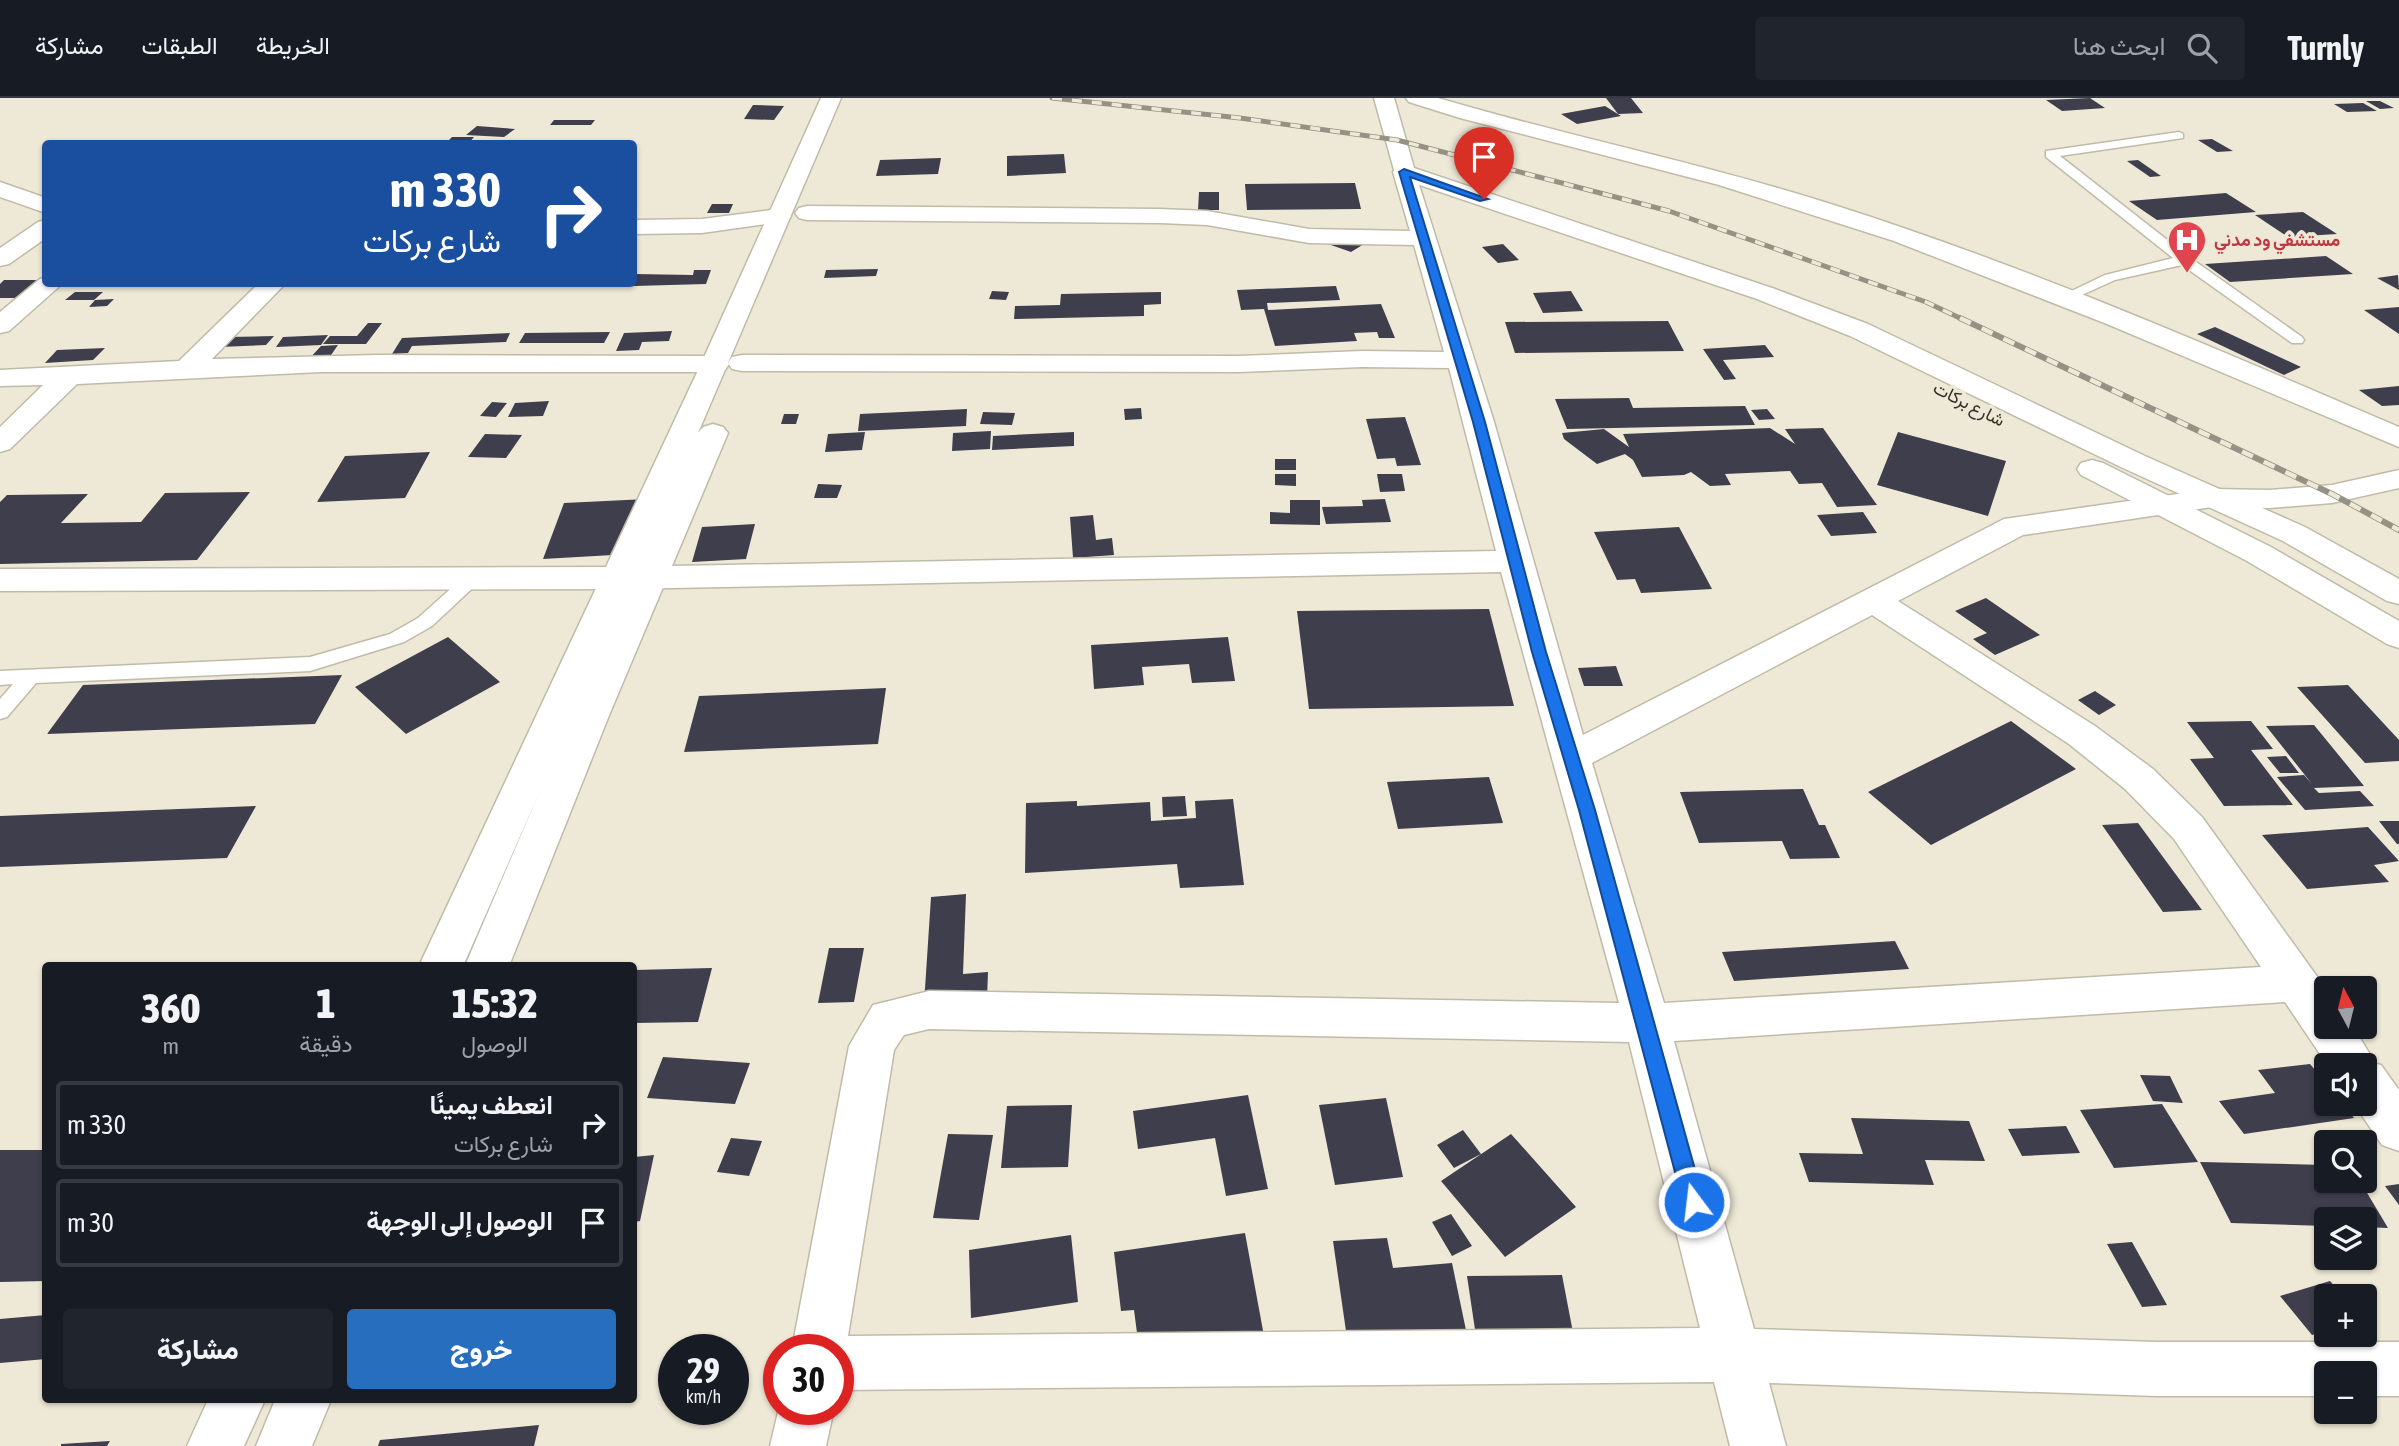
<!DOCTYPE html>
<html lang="ar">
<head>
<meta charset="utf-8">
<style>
  body { margin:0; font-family:"Asap Condensed",Vazirmatn,sans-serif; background:#20242c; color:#f1f3f6; direction:rtl; height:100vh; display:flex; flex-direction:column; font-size:26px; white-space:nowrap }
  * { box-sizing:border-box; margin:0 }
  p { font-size:23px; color:#9ea1a6 }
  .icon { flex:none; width:38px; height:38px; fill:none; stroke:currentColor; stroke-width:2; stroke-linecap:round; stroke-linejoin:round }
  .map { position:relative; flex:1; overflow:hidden; direction:ltr }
  .side { position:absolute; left:42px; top:864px; width:595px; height:441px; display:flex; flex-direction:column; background:#171b24; border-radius:7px; box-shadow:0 2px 5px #0004; direction:rtl }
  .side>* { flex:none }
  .guide { position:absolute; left:42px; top:42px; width:595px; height:147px; border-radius:7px; box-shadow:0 2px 5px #0004; direction:rtl; background:#1a4fa0; color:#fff; overflow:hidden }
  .needle { width:46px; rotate:353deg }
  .buttons { position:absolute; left:2314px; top:878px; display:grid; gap:14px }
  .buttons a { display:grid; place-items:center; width:63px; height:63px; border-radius:7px; background:#171b24; box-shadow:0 2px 5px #0004; font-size:35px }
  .speed { position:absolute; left:658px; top:1236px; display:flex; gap:14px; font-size:35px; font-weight:700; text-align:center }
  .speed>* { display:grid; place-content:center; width:91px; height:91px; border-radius:50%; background:#171b24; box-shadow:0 2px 5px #0004; line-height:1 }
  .speed small { font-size:18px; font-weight:400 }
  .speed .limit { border:10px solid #d22; background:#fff; color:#111 }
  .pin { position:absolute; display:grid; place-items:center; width:60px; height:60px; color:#fff; margin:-72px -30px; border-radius:50% 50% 50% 0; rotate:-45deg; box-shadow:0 0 7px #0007 }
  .pin .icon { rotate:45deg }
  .me { position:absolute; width:77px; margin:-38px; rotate:345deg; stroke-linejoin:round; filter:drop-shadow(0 0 5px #0008) }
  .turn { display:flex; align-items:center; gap:24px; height:147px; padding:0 21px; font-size:32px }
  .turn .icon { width:91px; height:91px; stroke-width:2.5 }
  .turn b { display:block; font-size:49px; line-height:60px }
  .eta { display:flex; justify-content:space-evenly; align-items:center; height:119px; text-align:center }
  .eta b { font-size:42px; font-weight:800; line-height:49px }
  .primary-button { display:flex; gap:14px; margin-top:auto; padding:14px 21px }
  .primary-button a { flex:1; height:80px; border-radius:7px; background:#286ebf; color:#fff; font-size:28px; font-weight:800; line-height:80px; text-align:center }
  .primary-button a+a { background:#20242c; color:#f1f3f6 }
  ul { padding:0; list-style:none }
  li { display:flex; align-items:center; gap:21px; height:88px; margin:0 14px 10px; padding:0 7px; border:4px solid #363941; border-radius:7px }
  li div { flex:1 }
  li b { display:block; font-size:26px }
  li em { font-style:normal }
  header { display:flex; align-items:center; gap:42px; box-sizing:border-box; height:98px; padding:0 35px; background:#171b24; border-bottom:2px solid #363941 }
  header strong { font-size:33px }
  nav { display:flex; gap:38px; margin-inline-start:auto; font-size:24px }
  .search { width:490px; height:63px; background:#20242c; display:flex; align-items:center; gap:18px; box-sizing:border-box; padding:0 24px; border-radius:7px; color:#9ea1a6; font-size:26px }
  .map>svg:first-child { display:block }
  .building { fill:#3f3e4d }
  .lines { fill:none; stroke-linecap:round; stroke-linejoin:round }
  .service-casing { stroke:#c0bba8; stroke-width:3 }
  .minor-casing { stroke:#c0bba8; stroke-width:3 }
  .tertiary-casing { stroke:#c0bba8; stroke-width:3 }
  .secondary-casing { stroke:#c0bba8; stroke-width:3 }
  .service { fill:#fff; fill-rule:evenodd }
  .minor { fill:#fff; fill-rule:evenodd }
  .tertiary { fill:#fff; fill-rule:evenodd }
  .secondary { fill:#fff; fill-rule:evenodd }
  .rail-far1-casing { stroke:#959184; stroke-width:5 }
  .rail-casing { stroke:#959184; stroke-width:6 }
  .rail-far1 { stroke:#eee9d6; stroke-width:3.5; stroke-dasharray:10; stroke-linecap:butt }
  .rail { stroke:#eee9d6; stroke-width:4.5; stroke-dasharray:12; stroke-linecap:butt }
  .route { fill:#1a73e8; stroke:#114b97; stroke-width:2 }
  .labels { text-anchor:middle; stroke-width:7; stroke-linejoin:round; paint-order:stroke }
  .far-health-label { font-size:18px; font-weight:bold; fill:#be3a42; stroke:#eee9d6; text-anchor:start }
  .far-street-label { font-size:18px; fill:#33312a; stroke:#eee9d6 }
</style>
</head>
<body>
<header>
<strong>Turnly</strong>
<div class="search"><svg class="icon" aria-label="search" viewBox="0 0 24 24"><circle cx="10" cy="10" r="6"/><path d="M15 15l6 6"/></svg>ابحث هنا</div>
<nav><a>الخريطة</a><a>الطبقات</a><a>مشاركة</a></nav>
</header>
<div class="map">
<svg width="2399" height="1348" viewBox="0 0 2399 1348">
  <rect width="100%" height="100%" fill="#eee9d6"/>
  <path class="building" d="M1606,0H1631L1643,15L1618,16Z
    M2090,0L2105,10L2062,13L2046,2Z
    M2366,3H2380L2394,10L2380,11Z
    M2363,5L2377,13L2347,14L2334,6Z
    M753,7L784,8L774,22L744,21Z
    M1605,8L1621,18L1577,26L1561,16Z
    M554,22H595L591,27H550Z
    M477,28L515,31L504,39L466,37Z
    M452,39H474L468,46H445Z
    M2212,41L2233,53L2217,54L2198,42Z
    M1064,56L1066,75L1007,78V58Z
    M941,60L938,76L876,78L880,62Z
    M2138,62L2161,78L2150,79L2127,63Z
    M1355,85L1361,111L1247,112L1245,86Z
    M1199,94H1219V112H1198Z
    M2226,95L2256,114L2157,122L2129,103Z
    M712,106H733L729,115H707Z
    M2303,114L2337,136L2288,139L2255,117Z
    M1311,140L1364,146L1351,154Z
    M1503,146L1519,162L1498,165L1482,149Z
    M2326,158L2353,176L2230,184L2205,166Z
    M878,171L876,178L824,180L826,172Z
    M694,172H711L706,186L634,188V176L693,177Z
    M2398,177L2399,192L2377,180Z
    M4,182H41L21,200H0V186Z
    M504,186H598L597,188L501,189Z
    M1336,188L1340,202L1267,205L1268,212L1381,206L1395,240H1379L1377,234L1354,235L1357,243L1275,248L1264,211L1241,212L1237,192Z
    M992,193L1009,194L1006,202L989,201Z
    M1571,193L1583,213L1543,215L1533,195Z
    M75,194H103L94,202H65Z
    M1161,194V206L1144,207V218L1014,221L1015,208L1060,207L1061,196Z
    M114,201L107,208L89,209L95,202Z
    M2399,209V236L2364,212Z
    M1668,223L1684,253L1515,255L1505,224Z
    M368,225H382L366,246H323L330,238H357Z
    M2215,229L2301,269L2284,277L2197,236Z
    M672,233L669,243L642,244L639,252L616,253L624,235Z
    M610,234L604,245H519L525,235Z
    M510,235L506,244L412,248L408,255L392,256L402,240Z
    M328,237L321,247L276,249L283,239Z
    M274,238L266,247L219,249L227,239Z
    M338,247L329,260L309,261L321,248Z
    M1765,247L1774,259L1723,262L1736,281L1724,282L1703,251Z
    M105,250L93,262L45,265L57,252Z
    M2399,288V307L2382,308L2359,292Z
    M1629,300L1633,310L1745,308L1755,327L1567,331L1555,301Z
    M549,303L543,318L508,319L515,305Z
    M492,304L507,305L496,319L480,318Z
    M1141,310L1142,321L1125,322L1124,311Z
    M967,311L966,328L858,333L860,316Z
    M1767,311L1775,321L1759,322L1751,312Z
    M983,314L1015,315L1012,327L980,326Z
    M784,316H799L796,326H781Z
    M1405,319L1421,367L1397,368L1395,360L1377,361L1366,321Z
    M1770,330L1795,346L1785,331L1823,330L1877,407L1837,409L1822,385L1799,386L1790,373L1725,376L1731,387L1710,388L1691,374L1684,377L1642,379L1633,362L1625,356L1597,366L1564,341L1562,335L1604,331L1629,349L1623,336Z
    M991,333L990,351L952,353L953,335Z
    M865,334L862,352L825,354L828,336Z
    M1074,334V348L992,352L993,338Z
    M1898,334L2006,363L1988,418L1877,387Z
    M485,336L522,337L506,360L468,359Z
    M430,354L405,400L317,404L345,358Z
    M1275,361H1296V372H1275Z
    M1275,376H1296V388L1275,387Z
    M1377,376H1402L1405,393L1380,394Z
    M818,386L842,387L837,400H814Z
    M250,394L197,462L0,466V404L7,397L88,396L61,425L141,424L165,395Z
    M647,401L630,456L543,461L564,405Z
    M1385,401L1391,424L1326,426L1322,409L1363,408L1362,402Z
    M1290,402H1320V427L1270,426V414L1290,415Z
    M1863,414L1877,435L1831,438L1817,417Z
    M1093,417L1096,442L1112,440L1114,457L1073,460L1070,419Z
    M755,426L746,461L692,464L702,429Z
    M1679,429L1712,491L1641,495L1635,481L1617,482L1594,434Z
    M1986,500L2040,537L1995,557L1973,541L1987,535L1955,513Z
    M1489,511L1514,608L1309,611L1297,513Z
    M448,539L500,584L406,636L355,589Z
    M1228,539L1235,583L1192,585L1189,566L1142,569L1144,587L1094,591L1091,547Z
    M1616,568L1623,588H1584L1578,570Z
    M342,577L315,626L47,636L83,587Z
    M2348,587L2399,642V663L2365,665L2297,589Z
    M886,590L878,646L684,654L699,598Z
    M2095,593L2116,607L2099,617L2078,602Z
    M2011,623L2076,671L1931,747L1868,694Z
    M2251,623L2273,651L2251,652L2293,707L2224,708L2190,661L2214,660L2187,624Z
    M2314,627L2364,688L2314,690L2319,695L2360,693L2374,708L2305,712L2277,679L2304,677L2312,686L2266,628Z
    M2286,658L2299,675H2280L2267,659Z
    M1489,679L1503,725L1398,731L1387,684Z
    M1803,691L1819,727H1825L1840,760L1790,761L1782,743L1699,745L1680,694Z
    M1185,698L1187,718L1163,719L1162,699Z
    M1233,701L1244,787L1180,790L1177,766L1025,775L1026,705L1077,703V708L1150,704L1151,723L1196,720L1195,703Z
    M256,708L227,760L0,769V718Z
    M2379,723H2399V746H2397Z
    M2138,725L2202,812L2163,814L2102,727Z
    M2368,729L2399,763L2374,767L2389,784L2307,791L2262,737Z
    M966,796L963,876L988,874L987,901L924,906L931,799Z
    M1895,843L1909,871L1734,883L1722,854Z
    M829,850H864L854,904L818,905Z
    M712,870L698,924L634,925V872Z
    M663,959L750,965L735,1006L647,1000Z
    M2310,966L2326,985V1006H2343L2354,1020L2244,1036L2219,1003L2275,995L2258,972Z
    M2140,977L2170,978L2183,1005L2153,1003Z
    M1248,997L1268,1091L1226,1098L1215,1040L1138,1051L1133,1013Z
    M1386,1000L1403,1079L1335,1087L1319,1007Z
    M2162,1006L2198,1064L2114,1070L2080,1012Z
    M1072,1007L1068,1069L1001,1070L1007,1008Z
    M1851,1020L1969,1023L1985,1063L1925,1062L1934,1087L1809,1084L1799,1055L1863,1056Z
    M2066,1028L2080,1055L2022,1058L2008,1031Z
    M1463,1032L1481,1056L1454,1070L1437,1047Z
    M948,1036L993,1037L979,1122L933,1120Z
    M1511,1036L1576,1109L1505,1159L1441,1083Z
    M731,1040L762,1043L749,1078L717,1074Z
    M0,1052H46V1183L0,1184Z
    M654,1057L640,1123L634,1124V1059Z
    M2200,1064L2326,1067V1083H2360L2388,1130L2364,1129V1122H2326V1128L2231,1125Z
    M2399,1086V1107L2385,1088Z
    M1451,1116L1472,1148L1452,1158L1432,1124Z
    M1245,1135L1264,1238L1140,1258L1134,1212L1121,1213L1114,1154Z
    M1071,1137L1078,1204L971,1220L969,1152Z
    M1387,1140L1393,1170L1452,1165L1467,1237L1348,1247L1333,1143Z
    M2132,1144L2167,1207L2142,1209L2107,1146Z
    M1562,1177L1575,1245H1477L1467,1178Z
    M2330,1183L2344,1199H2326V1233L2312,1237L2280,1198Z
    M46,1217V1261L0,1265V1221Z
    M539,1327L534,1348H378L380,1342Z
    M110,1343L107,1348H61V1346Z"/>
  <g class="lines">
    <g class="service-casing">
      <path id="service" d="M2179,34L2183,36V40L2060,58L2189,159L2302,239L2304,242L2302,245H2292L2182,167L2115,182L2073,201L2068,202L2061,198L2105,177L2173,160L2046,59V53Z
        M472,475L478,477L481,481L478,485L432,528L404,544L310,573L36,585L7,619L0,621V601L13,586L0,587V573L310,559L390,536L418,520L466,477Z"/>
    </g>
    <g class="minor-casing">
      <path id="minor" d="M1406,0H1438C1570,39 1706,66 1837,108C2029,169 2214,250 2399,329V349L2107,226L1894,143L1719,87L1460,20L1409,4Z
        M1404,67L1412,69L1415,74L1494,324L1583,637L2004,421L2212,391L2270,392L2332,387L2399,372V390L2332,405L2270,410L2212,409L2023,437L1898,503L2095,628L2153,671L2202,719L2326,891V929H2353L2376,966L2381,967L2399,992V1053L2382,1047L2354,1006H2364V968H2328L2285,904L1674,943L1754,1231L2156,1244H2399V1298H2364V1276H2326V1298H2156L1769,1285L1786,1348H1730L1714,1284L838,1292V1251H792L849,948L873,907L929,893L1619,905L1501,474L619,491L0,493V471L619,469L1496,453L1449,270L1362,269L1238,274L742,273L732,271L728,265L732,259L742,257L1238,258L1362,253L1444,254L1414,147L1309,145L1207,127L1160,125L807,122L799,120L795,115L799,110L807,108L1160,111L1207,113L1309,131L1410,133L1393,74L1396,69ZM1872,517L2069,646L2125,691L2174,741L2261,869L1664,905L1592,665ZM929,931L1629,944L1700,1230L848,1238L894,952L904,937Z
        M0,84L46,100V115L0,99Z
        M779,111L787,113L791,118L787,123L702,135L634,136V122L702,121Z
        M46,122V140L9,166L0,168V150L38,124Z
        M46,179V186H62L9,233L0,235V214L40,181Z
        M258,186H285L212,261L378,257L715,258L725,260L729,266L725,272L715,274H321L77,286L10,351L0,354V329L43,287L0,288V272L179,263Z
        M779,1310L834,1311L826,1348H770Z"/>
    </g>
    <g class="tertiary-casing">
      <path id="tertiary" d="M821,0H841L698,335L703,329L713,326L723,329L728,335L610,615L509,868H465L539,695L463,868H419L701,266Z
        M208,1302H265L244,1348H187Z
        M275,1302H331L312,1348H256Z"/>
    </g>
    <g class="secondary-casing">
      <path id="secondary" d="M1374,0H1394L1414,70L1775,191L1868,226L2145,358L2305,429L2399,481V506L2387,503L2283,443L2123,370L1850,238L1757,201L1396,79Z
        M2092,362L2103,365L2271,449L2399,523V550L2387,546L2247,463L2081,377L2077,371L2081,365Z"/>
    </g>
    <use href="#service" class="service"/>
    <use href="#minor" class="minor"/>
    <use href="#tertiary" class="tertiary"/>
    <use href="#secondary" class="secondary"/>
    <g class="rail-far1-casing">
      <path id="rail-far1" d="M1052,0L1240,20L1397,42L1669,113L1926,204L1964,222"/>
    </g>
    <g class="rail-casing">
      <path id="rail" d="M1960,220L2332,396L2399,432"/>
    </g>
    <use href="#rail-far1" class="rail-far1"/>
    <use href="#rail" class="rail"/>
  </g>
  <path class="route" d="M1404,71L1488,101L1480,103L1410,79L1485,324L1546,554L1595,712L1704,1104L1701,1111L1694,1114L1687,1111L1683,1104L1579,712L1532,554L1473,324L1399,74Z"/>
  <defs>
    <g id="hospital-pin" transform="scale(2.0125)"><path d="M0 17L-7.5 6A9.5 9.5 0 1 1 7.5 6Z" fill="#e0444e" stroke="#eee9d6"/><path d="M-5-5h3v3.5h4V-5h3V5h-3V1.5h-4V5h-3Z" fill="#fff"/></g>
  </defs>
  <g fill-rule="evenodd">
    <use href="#hospital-pin" x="2187" y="142"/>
  </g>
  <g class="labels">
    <g class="far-health-label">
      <text x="2214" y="148">مستشفي ود مدني</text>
    </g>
    <g class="far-street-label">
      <text transform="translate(1969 306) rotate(27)" y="6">شارع بركات</text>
    </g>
  </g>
</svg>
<div class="buttons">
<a><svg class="needle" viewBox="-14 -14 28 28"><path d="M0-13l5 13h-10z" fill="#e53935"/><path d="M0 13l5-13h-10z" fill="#9ea1a6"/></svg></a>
<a><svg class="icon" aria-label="sound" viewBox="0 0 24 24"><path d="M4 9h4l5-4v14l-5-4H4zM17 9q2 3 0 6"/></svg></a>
<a><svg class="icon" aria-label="search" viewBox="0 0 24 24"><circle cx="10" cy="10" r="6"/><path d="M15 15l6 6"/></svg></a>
<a><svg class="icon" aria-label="layers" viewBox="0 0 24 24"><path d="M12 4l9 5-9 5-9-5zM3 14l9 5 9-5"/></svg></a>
<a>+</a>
<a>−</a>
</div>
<div class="speed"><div>29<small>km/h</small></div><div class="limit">30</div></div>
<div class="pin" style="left:1484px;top:101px;background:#d93025"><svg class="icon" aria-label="arrive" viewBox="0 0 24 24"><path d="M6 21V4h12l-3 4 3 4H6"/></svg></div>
<svg class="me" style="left:1694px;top:1104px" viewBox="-20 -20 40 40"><circle r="17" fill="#1a73e8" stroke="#fff" stroke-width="3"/><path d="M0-11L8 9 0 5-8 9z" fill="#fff"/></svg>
<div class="guide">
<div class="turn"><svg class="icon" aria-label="right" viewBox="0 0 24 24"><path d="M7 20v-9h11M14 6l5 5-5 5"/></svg><div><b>330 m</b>شارع بركات</div></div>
</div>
<section class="side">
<div class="eta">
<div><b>15:32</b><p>الوصول</p></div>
<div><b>1</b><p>دقيقة</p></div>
<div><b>360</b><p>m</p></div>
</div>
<ul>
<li><svg class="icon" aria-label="right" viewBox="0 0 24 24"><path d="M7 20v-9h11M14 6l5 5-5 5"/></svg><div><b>انعطف يمينًا</b><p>شارع بركات</p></div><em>330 m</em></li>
<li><svg class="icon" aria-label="arrive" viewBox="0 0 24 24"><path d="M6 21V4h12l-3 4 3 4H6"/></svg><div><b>الوصول إلى الوجهة</b></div><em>30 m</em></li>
</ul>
<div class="primary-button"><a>خروج</a><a>مشاركة</a></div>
</section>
</div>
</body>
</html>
